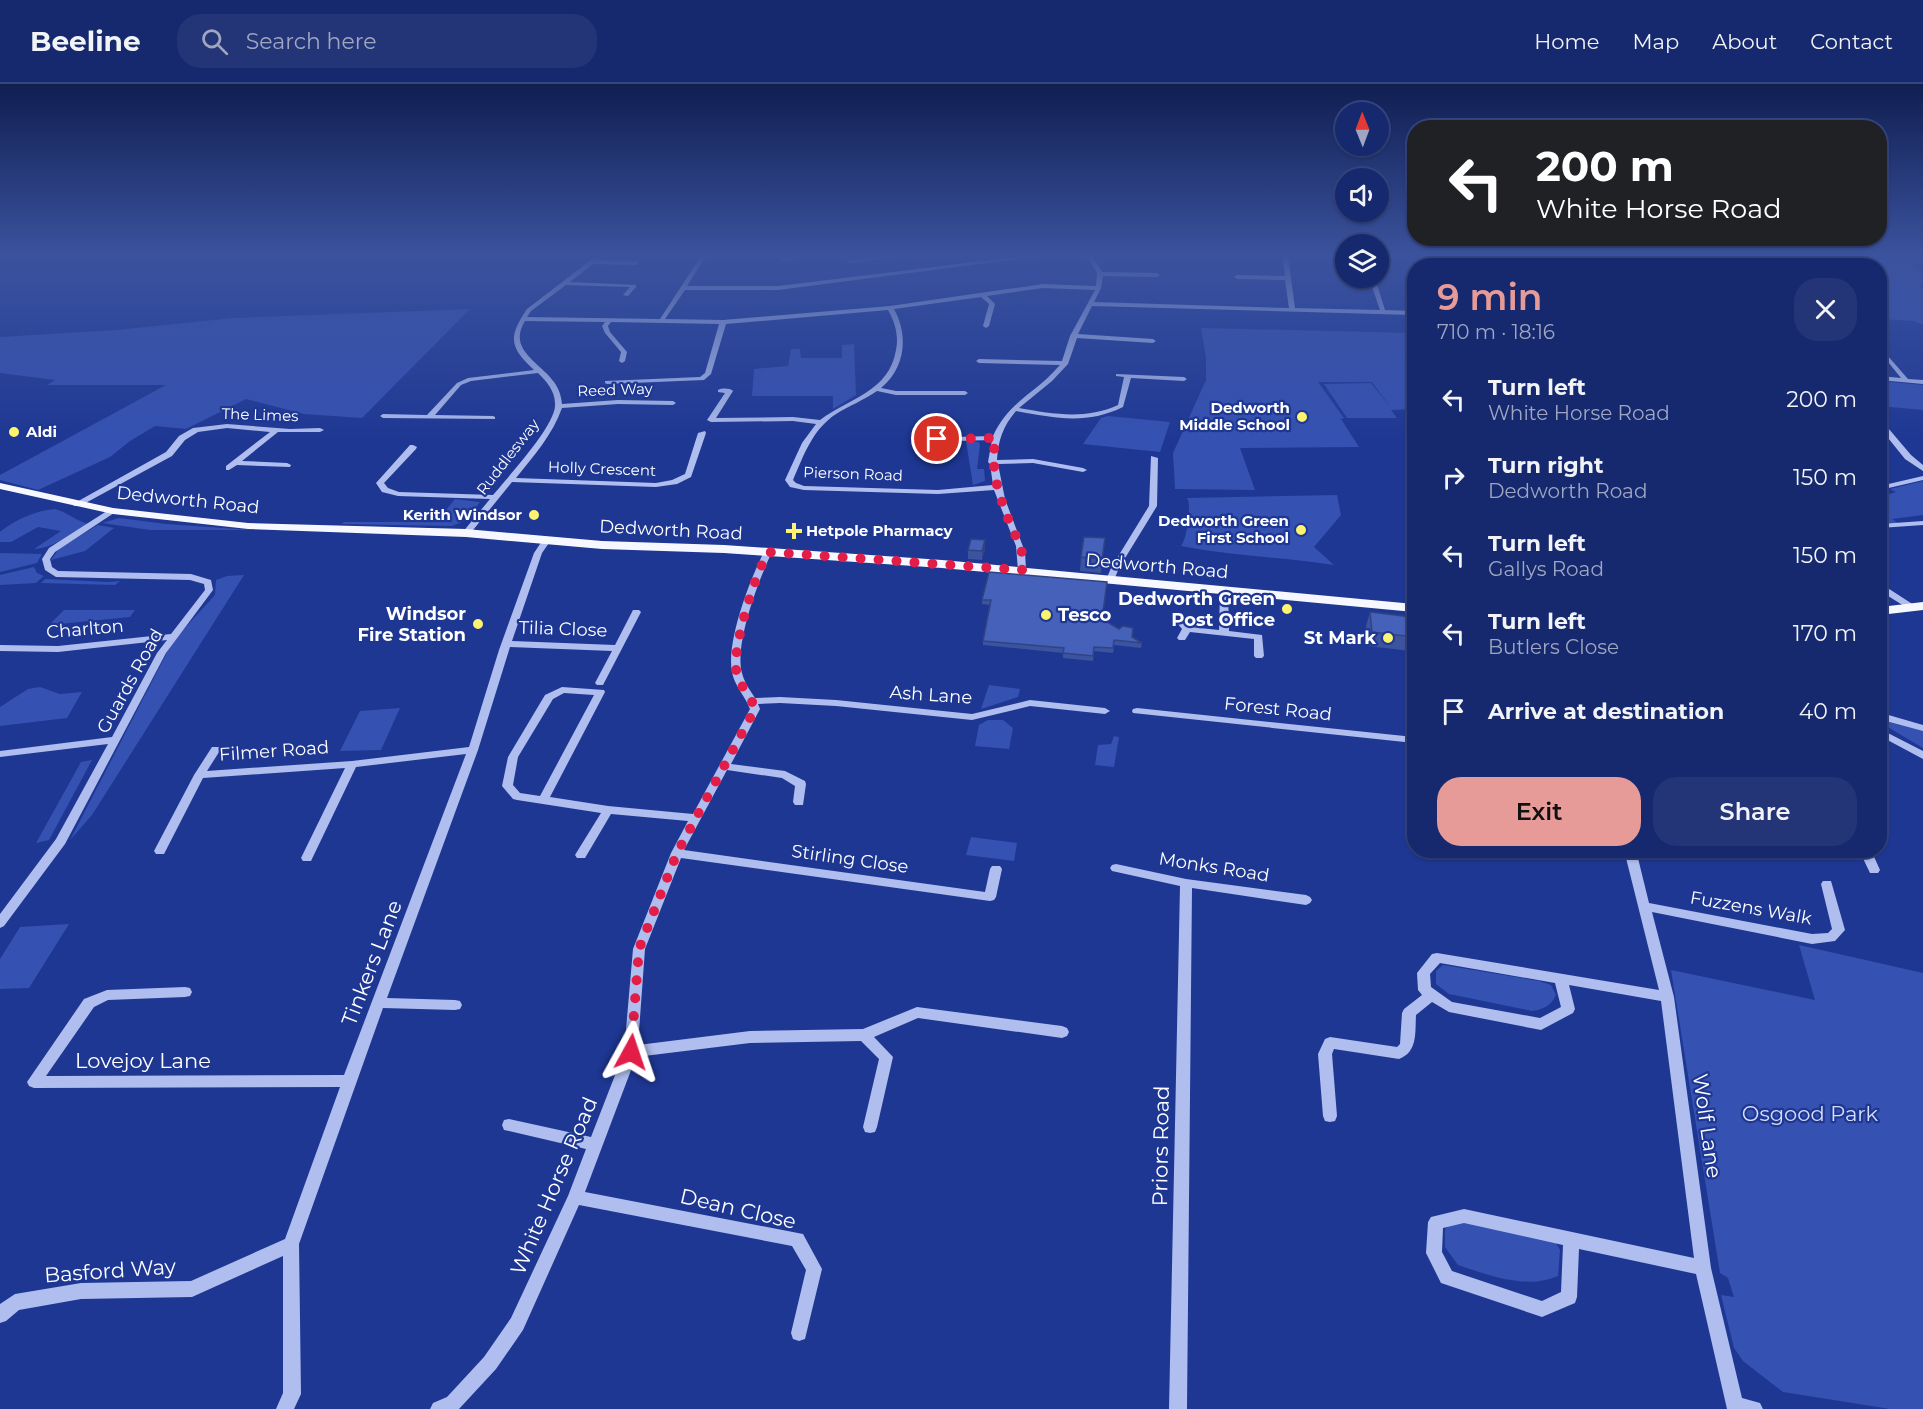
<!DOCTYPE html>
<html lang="en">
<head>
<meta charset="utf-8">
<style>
  body { margin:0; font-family:Montserrat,sans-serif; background:#233576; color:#f1f3f6; height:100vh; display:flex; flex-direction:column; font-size:22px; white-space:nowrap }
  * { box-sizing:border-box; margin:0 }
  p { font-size:20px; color:#9ea6c2 }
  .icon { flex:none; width:33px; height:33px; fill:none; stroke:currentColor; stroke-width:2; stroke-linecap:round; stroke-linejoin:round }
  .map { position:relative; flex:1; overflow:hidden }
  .drawer { position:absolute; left:1407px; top:174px; width:480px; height:600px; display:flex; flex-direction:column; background:#16296e; border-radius:24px; box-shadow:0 2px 4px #0004,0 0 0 2px #354581 }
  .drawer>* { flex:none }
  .top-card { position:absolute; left:1407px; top:36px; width:480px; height:126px; border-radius:24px; box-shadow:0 2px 4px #0004,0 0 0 2px #354581; background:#202124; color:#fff; overflow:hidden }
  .needle { width:39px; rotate:359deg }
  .tools { position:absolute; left:1335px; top:18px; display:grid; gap:12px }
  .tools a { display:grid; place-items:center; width:54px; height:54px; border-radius:50%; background:#16296e; box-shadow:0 2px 4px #0004,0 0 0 2px #354581; font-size:30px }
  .pin { position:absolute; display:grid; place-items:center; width:51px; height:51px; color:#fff; margin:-26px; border:3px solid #fff; border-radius:50%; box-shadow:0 2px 6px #0007 }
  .me { position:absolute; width:66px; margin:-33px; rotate:5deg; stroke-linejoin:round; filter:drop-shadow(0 0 4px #0008) }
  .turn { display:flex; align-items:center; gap:21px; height:126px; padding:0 30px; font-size:27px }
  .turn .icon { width:78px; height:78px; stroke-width:2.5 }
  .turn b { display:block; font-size:42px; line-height:51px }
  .round { display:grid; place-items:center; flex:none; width:63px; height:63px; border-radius:24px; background:#233576 }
  .head { display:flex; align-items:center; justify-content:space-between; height:102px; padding:0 30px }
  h1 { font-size:36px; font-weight:600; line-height:45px; color:#e69b98 }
  .primary-button { display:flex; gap:12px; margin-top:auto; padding:12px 30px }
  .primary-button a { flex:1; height:69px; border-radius:24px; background:#e69b98; color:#111; font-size:24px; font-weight:600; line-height:69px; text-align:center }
  .primary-button a+a { background:#233576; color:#f1f3f6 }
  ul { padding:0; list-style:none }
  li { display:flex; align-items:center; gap:18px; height:78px; padding:0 30px }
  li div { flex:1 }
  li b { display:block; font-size:22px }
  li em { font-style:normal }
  header { display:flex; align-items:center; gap:36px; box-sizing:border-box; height:84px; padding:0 30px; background:#16296e; border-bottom:2px solid #354581 }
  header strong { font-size:28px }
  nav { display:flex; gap:33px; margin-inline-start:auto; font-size:21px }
  .search { width:420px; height:54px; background:#233576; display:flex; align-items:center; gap:15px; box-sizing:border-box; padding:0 21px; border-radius:24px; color:#9ea6c2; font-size:22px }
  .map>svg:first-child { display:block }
  .green { fill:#3551b2 }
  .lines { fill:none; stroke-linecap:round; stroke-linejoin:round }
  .minor { fill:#afbeee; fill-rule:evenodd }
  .major { fill:#f7f8ff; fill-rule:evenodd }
  .wall { fill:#3c539f }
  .shaded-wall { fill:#314482 }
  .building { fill:#4661b9; stroke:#314482; stroke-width:1.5 }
  .route { stroke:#e11d48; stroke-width:10; stroke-dasharray:0 18 }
  .poi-dot { fill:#fdf36f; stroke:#1e3793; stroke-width:2 }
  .labels { text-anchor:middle; stroke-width:4.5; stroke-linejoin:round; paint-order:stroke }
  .far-street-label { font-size:15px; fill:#fff; stroke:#1e3793 }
  .far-poi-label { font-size:15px; font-weight:bold; fill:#fff; stroke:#1e3793; text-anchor:end }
  .street-label { font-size:18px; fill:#fff; stroke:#1e3793 }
  .poi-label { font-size:18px; font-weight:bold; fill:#fff; stroke:#1e3793; text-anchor:end }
  .near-street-label { font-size:21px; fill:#fff; stroke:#1e3793 }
  .near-park-label { font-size:21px; fill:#d6defa; stroke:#1e3793 }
</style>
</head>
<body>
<header>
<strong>Beeline</strong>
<div class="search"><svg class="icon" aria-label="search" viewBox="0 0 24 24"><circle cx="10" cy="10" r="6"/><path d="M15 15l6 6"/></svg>Search here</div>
<nav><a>Home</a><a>Map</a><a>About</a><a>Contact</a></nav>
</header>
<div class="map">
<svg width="1923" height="1325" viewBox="0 0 1923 1325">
  <rect width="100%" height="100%" fill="#1e3793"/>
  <path class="green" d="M1726,172L1756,175L1753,172H1923V180H1912L1923,192V200L1919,201L1923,204V241L1914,237L1880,235V182L1756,181Z
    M470,225L362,334L304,330L246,315L186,345L155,342L130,357L110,373L38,406L0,396V391L166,301H47L55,296L0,289V253L117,246L233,234Z
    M1201,244L1414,249V325L1391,326L1397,334H1347L1324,300L1371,299L1391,324L1372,298H1318L1344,334L1341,335L1359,363L1240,364L1255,406L1175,405L1173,369L1206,296V274Z
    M854,260L856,311L833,325V312H752L754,285L788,282L791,265H800L801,274H842V261Z
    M1880,297L1923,301V326L1880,322Z
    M1108,332L1170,338L1160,368L1083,360L1101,334Z
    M966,357L979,358L980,361L977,385H984L985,397L973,401Z
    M1923,397V431L1892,435L1898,439L1880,440V413L1896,408L1890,405Z
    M1337,411L1341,431L1314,463L1334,481C1283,473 1232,472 1181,462C1187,454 1192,422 1187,414Z
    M455,415L480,418L467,436L452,442L342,440L344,438H436Z
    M55,425C68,428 75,437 89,440C71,450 54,464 34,465L61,447L38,443L11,458H0V448C16,435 35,427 55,425Z
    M119,434L166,440L253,446H150L102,439Z
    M98,441L114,444L85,467L51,476L60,463Z
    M0,469L42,470L37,479L0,488Z
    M34,483L37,489L44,492L36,499L0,501V491Z
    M244,491L92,731L70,756L173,557L215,511L216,496L227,492Z
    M45,495L109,498L120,497L115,501L41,499Z
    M64,526H135L130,533L49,541Z
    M989,601L1020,605L1018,613L981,625Z
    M40,603L60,610L82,608L67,634L0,642V623L28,605Z
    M400,624L381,666L340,667L360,627Z
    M988,636H1003L1013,644L1009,665L975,662L979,641Z
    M1886,637L1923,646V664L1881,639Z
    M1114,652L1119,653L1114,683L1095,681L1098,661L1111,660Z
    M92,676L49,756L36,759L81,678Z
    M971,753L1017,759L1014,777L966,771Z
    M69,840L29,904L0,905V875L20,843Z
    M1799,861L1923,889V1325H1890L1783,1308L1743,1277L1734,1264L1721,1211L1734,1213L1728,1194L1720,1189L1671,886L1815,916Z
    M1443,881L1539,897L1551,901L1556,911C1551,922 1544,925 1532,927L1449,910L1436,900V887Z
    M1465,1135L1554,1156L1560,1166L1558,1192C1527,1206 1488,1191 1458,1181L1445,1163V1145L1452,1138Z"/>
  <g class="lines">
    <path class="minor" d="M596,172H602L597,176L636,177L639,179L636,181L593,180L570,198L636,201V203L628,212L623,211L630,203L566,201L531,227L527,233L660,235L701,172H706L687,202H778L1025,172H1042L778,206H685L665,235L723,236L890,222L1043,200L1096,202L1097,189L1087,172H1092L1102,188L1157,189L1160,191L1157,193L1103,192L1101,204L1094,218L1289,224L1285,196L1237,195L1234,193L1237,191L1285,192L1282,172H1288L1295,224L1380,226L1370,197L1373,195L1376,197L1385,226L1414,227V231L1092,222L1078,250L1153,255L1156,257L1153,259L1077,254L1068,280L1052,297L1019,324C1053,330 1085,336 1118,321L1124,293L1116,292V290L1184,293L1187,295L1184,297L1131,294L1123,323C1086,341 1055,334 1016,327C1003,342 998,357 997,376L1033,375L1083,384L1087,386L1083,388L1033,379L998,380L1005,415L1025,468L1026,486L1022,489L1018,486L1016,462L994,406L938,410L804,406L790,403L785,396L802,359L816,340L793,337L711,338L707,336L725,309L718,308V306C722,304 730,304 733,307L716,334L793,333L820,336C849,314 889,308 896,266C899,252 895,238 888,226L726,240L711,290L704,296L607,300L605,299V297L700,293L705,289L719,240L611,238L608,242L610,248L627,268L625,277L622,279L619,277L621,268L605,249L602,242L605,238L525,237C507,266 540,278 554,298C559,305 561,311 562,320L618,316L673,317L676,319L673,321L618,320L562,324C553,350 533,373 516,394L656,399L672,396L685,390L698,349L705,347L706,349L691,393L677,400L656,403L512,398L469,451H466L462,449L490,415L398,412L382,408L376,399L410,361H413L417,363L416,365L384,399L388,404L399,408L493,411C508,393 554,343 555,322C556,308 547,298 538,289L471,297L461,301L435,331L493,332L495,333V335L383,334L380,332L383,330L427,331L457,299L468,294L534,286C508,262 509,252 527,225ZM1043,204L1095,206L1070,252L1062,277L979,275L976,277L979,279L1060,281L1058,283C1036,309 1008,318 993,352L917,354L913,356L917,358L992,356L988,378L990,380L993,401L938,406L804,402L796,399L793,396C804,371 812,346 836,330C849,322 864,316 877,307L896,311H965L968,309L965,307H896L881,304C905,284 909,252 894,225L981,213L989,220L983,242L986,244L989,242L995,220L987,212Z
      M884,172L896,173L850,179L847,177Z
      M1447,172H1453L1456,182H1451Z
      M1556,172H1562L1565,182H1560Z
      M1573,172H1593L1653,178L1688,172L1691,174L1652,182Z
      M782,173L793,175L790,177L780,176Z
      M1880,263L1908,295L1923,296V300L1880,296V292L1901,294L1880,268Z
      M1880,338H1883L1911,371L1923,381V387L1905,375L1880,344Z
      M227,340L290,345L320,344L324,346L320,348H278L242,377L287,379L291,381L290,383L237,381L229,386H226V382L270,348L227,344L198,348L185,356L172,372L80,422H74L73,420L166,368L179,352L193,344Z
      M1151,372L1158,374L1157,422L1119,484L1114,496L1110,499L1107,498L1106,496L1111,484L1149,422Z
      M1923,392V396L1880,406V402Z
      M110,425H113L117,427L55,468L50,475L52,483L58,487L191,490L211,496L213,506L166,569L65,760L4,842L0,844V830L56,755L108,660L0,673V667L112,653L157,569L167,556L58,568L0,567V561L58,562L171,550L205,506L204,500L190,496L56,493L45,486L42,475L49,464Z
      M1923,437V441L1880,444V440Z
      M544,454H547L551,456L542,469L512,557L615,561L633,526H639L641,528L603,601H597L595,599L612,567L510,563L478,666L387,914L455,916L460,917L462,921L460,925L455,926L383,924L299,1160L301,1310L294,1325H276L283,1309V1172L192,1213L81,1215L19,1226L6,1237L0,1239V1220L15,1210L81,1199L191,1197L285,1155L340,1003L34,1004L29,1002L27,998L84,915L107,906L185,903L190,904L192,908L190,912L185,913L108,916L94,923L46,992L344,991L466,670L356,683L311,777H303L301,774L345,684L203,694L164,770H156L154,767L194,691L212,663H220L221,665L207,687L352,677L469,663L499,566L534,469Z
      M768,465L772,468C759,495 734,560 742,589C744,598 750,606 755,614L780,613L836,616L972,630L1030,616L1105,624L1110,627L1105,630L1030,622L972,636L836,622L780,619L758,620L760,625L731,680L785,687L805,697L806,700L803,721H795L793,718L795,702L782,694L727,686L684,766L985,808L990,785L992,782H1000L1002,785L996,813L994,816L990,817L681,774L645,865L638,961L750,947L863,945L917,923L1062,942L1067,944L1069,948L1067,952L1062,954L918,934L874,953L893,973L877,1043L875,1048L870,1049L865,1048L863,1043L879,975L861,957L750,959L636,973L585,1108L803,1150L822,1185L805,1255L799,1257L793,1255L791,1249L806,1186L792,1162L579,1121L523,1246L496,1285L459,1325H430L433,1319L447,1313L484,1273L511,1234L568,1112L586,1065L509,1047L504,1046L502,1041L504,1036L509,1035L591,1053L624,968L633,865L671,769L688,737L611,730L585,774H577L575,771L601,729L517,716L513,715L502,702L508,673L545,611L562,603L604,606L605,608L550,713L608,722L693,730L750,625C745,612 734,601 732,588C726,558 750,495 764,468ZM564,609L594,611L540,712L520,709L513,701L518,673L553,615Z
      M1880,500L1883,501L1917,523L1912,526L1909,525L1880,507Z
      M1224,504L1228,507L1229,547L1262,551L1264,572L1262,574H1256L1254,572V555L1190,548L1185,556H1179L1177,554L1182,545L1172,533L1177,530L1180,531L1190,543L1219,546L1220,507Z
      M1137,624L1414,653V659L1133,629L1132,627L1133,625Z
      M1885,630L1923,641V647L1886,637L1880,639V632Z
      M1880,645L1923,667V675L1880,652Z
      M1624,766H1636L1649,819L1812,850L1828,849L1832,845L1821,800L1823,797H1831L1845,846L1835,857L1812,860L1652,828L1674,913L1711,1184L1742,1314L1760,1319L1763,1325H1727L1696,1190L1579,1165L1577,1213L1575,1219L1542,1233L1441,1199L1426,1169L1428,1138L1431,1133L1464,1125L1694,1174L1661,917L1569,901L1575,925L1573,929L1541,946L1449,928L1432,918L1416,931C1415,948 1418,968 1399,975L1334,965L1332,970L1337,1032L1335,1037L1330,1038L1325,1037L1323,1032L1318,970L1325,955L1330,953L1397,963L1400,960L1402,929L1404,925L1422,911L1418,906L1417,889L1432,870L1437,869L1659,906ZM1440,879L1555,899L1561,923L1540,934L1452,918L1431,903L1430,890ZM1464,1139L1563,1161L1561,1208L1542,1217L1452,1187L1442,1168L1443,1144Z
      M1859,766H1871L1880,786L1878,789H1870Z
      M1116,780L1186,795L1306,811L1310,813L1312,816L1310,819L1306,821L1192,804L1187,1325H1169L1180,802L1112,787L1110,784L1112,781Z"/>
    <path class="major" d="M0,399L113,424L248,439L466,445L602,457L724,461L942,476L1414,520V528L942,484L724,469L602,465L466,453L248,445L113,430L0,405Z
      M1923,518V526L1880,531V523Z"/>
  </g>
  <path class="wall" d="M1105,454L1101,489L1080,487L1081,473Z
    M985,465L982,476L968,475V466Z
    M989,488L1102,535L1142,559L1141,564L1114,561L1113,569L1094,567L1093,577L1063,574V569L983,561V557L990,521L982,520V516Z
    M1370,528L1414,553L1410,567L1368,562L1366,542Z"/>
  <path class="shaded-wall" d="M985,456V465L982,476V467Z"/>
  <path class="building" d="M1084,453L1105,454L1102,475L1081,473Z
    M971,455L985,456L982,467L968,466Z
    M989,488L1107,498L1102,535L1119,545L1123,542L1133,544L1132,553L1142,559L1114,556L1113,564L1094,563L1093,572L1063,569L1064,564L983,557L991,516H982Z
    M1370,528L1411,533L1414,553L1372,548Z"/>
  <linearGradient id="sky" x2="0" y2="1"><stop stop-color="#101e51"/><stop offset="0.48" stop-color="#3b539e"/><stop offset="1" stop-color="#3b539e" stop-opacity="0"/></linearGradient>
  <rect width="1923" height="358" fill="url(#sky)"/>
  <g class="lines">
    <path class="route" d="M631,968L639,865L677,769L755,625C751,611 736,599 736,584C734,557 755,492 768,468L1022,486C1025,464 1017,457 1009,437C999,411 989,383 996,354L937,355"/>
  </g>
  <g class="poi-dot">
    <circle cx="1302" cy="333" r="6"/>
    <circle cx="14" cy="348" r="6"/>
    <circle cx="534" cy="431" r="6"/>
    <circle cx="1301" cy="446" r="6"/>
    <path d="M791 438h6v6h6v6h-6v6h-6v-6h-6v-6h6z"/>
    <circle cx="1287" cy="525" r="6"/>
    <circle cx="1046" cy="531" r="6"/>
    <circle cx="478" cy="540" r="6"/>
    <circle cx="1388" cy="554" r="6"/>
  </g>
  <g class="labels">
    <g class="far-street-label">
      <text transform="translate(615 306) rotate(-2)" y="5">Reed Way</text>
      <text transform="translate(260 331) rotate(2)" y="5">The Limes</text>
      <text transform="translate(508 373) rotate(-52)" y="5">Ruddlesway</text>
      <text transform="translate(602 385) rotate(2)" y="5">Holly Crescent</text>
      <text transform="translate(853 390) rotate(2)" y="5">Pierson Road</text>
    </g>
    <g class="far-poi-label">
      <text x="1290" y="329">Dedworth<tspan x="1290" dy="17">Middle School</tspan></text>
      <text x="26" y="353" text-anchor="start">Aldi</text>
      <text x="522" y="436">Kerith Windsor</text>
      <text x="1289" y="442">Dedworth Green<tspan x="1289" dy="17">First School</tspan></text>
      <text x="806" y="452" text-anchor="start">Hetpole Pharmacy</text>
    </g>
    <g class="street-label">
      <text transform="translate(188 416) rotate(6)" y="6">Dedworth Road</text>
      <text transform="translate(671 446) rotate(3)" y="6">Dedworth Road</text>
      <text transform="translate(1157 482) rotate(5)" y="6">Dedworth Road</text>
      <text transform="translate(85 545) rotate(-5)" y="6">Charlton</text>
      <text transform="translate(563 545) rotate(2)" y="6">Tilia Close</text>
      <text transform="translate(130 597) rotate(-61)" y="6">Guards Road</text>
      <text transform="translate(931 611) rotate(4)" y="6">Ash Lane</text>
      <text transform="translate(1278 625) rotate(6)" y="6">Forest Road</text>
      <text transform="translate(274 667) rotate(-4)" y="6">Filmer Road</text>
      <text transform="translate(850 775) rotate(8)" y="6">Stirling Close</text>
      <text transform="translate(1214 783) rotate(9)" y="6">Monks Road</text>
      <text transform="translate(1751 824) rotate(10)" y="6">Fuzzens Walk</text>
    </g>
    <g class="poi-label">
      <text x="1275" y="521">Dedworth Green<tspan x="1275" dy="21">Post Office</tspan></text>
      <text x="466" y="536">Windsor<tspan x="466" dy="21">Fire Station</tspan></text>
      <text x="1058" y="537" text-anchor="start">Tesco</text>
      <text x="1376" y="560">St Mark</text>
    </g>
    <g class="near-street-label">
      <text transform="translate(372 879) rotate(-69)" y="7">Tinkers Lane</text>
      <text x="143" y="984">Lovejoy Lane</text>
      <text transform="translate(1707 1042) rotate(82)" y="7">Wolf Lane</text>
      <text transform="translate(1161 1062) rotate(-89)" y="7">Priors Road</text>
      <text transform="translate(554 1102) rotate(-67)" y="7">White Horse Road</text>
      <text transform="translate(738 1125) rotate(13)" y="7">Dean Close</text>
      <text transform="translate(110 1187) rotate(-4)" y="7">Basford Way</text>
    </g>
    <g class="near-park-label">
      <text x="1810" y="1037">Osgood Park</text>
    </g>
  </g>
</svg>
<div class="tools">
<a><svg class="needle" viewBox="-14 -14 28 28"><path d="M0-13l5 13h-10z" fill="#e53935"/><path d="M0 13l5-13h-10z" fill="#9ea6c2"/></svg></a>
<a><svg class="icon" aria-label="sound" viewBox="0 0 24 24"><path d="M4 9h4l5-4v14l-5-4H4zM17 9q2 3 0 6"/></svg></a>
<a><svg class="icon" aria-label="layers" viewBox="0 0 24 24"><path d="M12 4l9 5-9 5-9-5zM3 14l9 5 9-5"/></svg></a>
</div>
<div class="pin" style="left:937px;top:355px;background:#d93025"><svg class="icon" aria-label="arrive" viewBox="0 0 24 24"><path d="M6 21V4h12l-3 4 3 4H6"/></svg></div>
<svg class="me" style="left:631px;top:968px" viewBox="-20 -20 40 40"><path d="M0-17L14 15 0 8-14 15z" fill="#e11d48" stroke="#fff" stroke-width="4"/></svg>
<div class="top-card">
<div class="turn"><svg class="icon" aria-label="left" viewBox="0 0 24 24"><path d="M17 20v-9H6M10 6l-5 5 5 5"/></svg><div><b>200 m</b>White Horse Road</div></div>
</div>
<section class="drawer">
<div class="head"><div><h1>9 min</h1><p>710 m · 18:16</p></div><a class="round"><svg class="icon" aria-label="close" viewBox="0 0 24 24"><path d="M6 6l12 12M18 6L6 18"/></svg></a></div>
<ul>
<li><svg class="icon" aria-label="left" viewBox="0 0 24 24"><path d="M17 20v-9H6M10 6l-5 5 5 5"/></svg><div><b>Turn left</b><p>White Horse Road</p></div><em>200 m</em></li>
<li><svg class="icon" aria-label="right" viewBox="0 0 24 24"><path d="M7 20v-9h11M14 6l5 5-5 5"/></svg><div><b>Turn right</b><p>Dedworth Road</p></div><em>150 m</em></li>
<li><svg class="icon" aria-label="left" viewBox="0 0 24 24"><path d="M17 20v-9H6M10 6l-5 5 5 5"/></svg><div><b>Turn left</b><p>Gallys Road</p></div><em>150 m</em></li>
<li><svg class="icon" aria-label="left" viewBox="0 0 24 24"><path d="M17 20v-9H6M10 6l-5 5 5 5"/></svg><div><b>Turn left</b><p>Butlers Close</p></div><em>170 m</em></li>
<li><svg class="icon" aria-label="arrive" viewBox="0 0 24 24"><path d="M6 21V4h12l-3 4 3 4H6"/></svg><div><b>Arrive at destination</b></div><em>40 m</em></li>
</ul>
<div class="primary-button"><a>Exit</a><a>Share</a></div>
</section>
</div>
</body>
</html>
